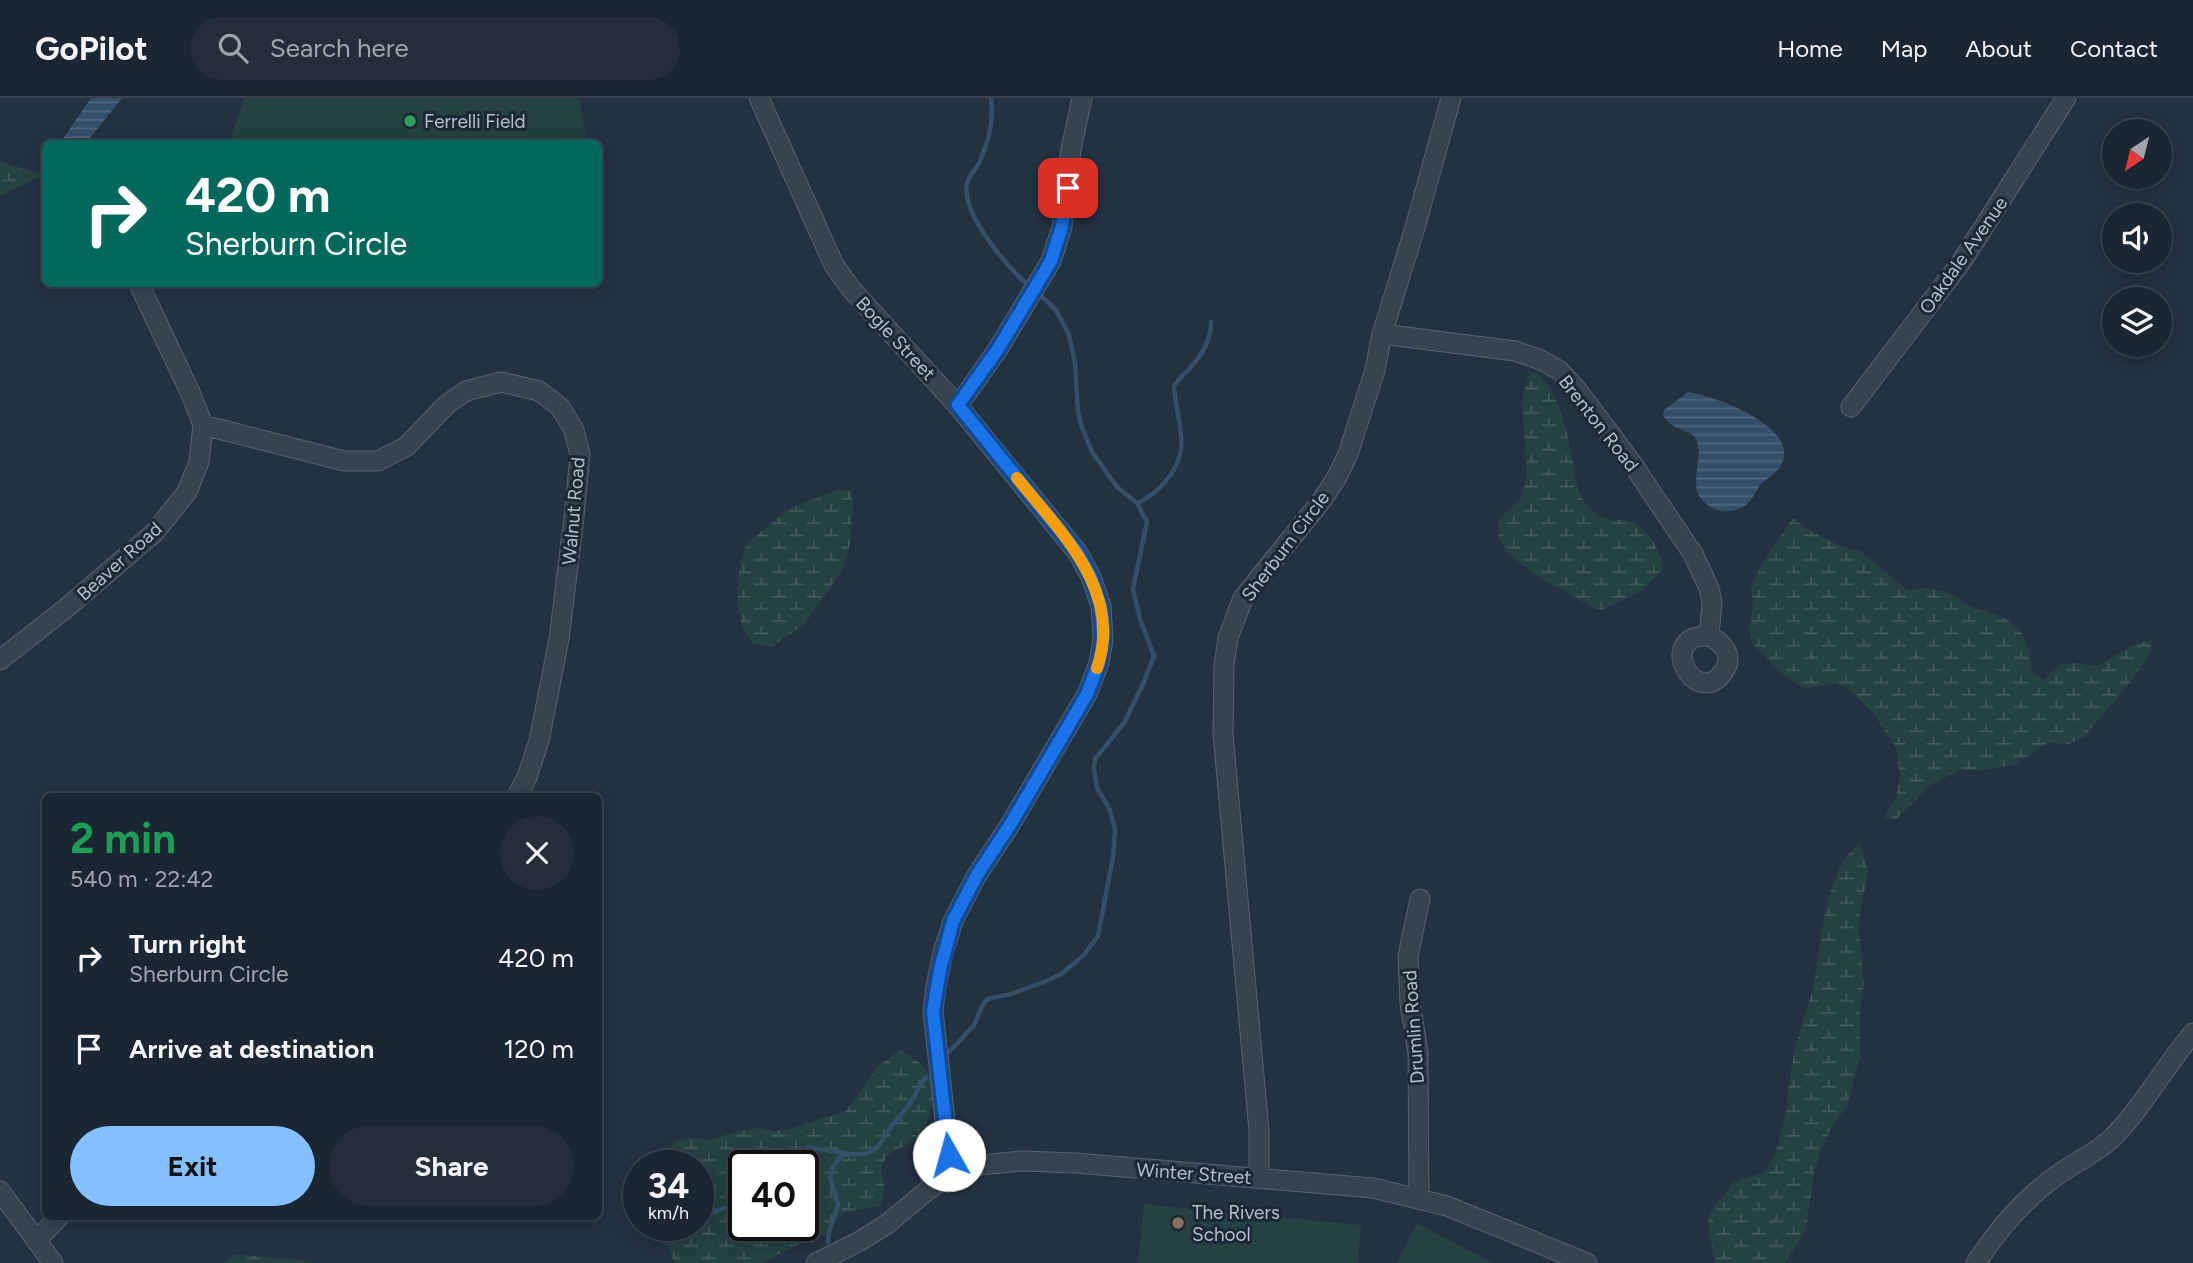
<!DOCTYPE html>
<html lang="en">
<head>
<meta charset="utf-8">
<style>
  body { margin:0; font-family:Figtree,sans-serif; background:#232e39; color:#f1f3f6; height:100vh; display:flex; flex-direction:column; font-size:26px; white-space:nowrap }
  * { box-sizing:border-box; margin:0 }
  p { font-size:23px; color:#9fa5ab }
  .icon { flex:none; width:38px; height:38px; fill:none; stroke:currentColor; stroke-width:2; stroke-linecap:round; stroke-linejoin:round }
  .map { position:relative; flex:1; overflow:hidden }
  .panel { position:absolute; left:42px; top:695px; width:560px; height:427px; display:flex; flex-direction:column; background:#1a2631; border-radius:10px; box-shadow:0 4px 18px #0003,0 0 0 2px #38434d }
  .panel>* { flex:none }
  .banner { position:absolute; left:42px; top:42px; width:560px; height:147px; border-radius:10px; box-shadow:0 4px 18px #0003,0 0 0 2px #38434d; background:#00695c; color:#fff; overflow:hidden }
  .needle { width:46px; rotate:215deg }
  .fabs { position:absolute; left:2102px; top:21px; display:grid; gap:14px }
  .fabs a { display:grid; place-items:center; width:70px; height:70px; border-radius:50%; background:#1a2631; box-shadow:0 4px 18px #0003,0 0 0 2px #38434d; font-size:35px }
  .speed { position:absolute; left:623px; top:1052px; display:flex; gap:14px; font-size:35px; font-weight:700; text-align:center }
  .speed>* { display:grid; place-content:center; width:91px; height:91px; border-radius:50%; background:#1a2631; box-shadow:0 4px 18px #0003,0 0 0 2px #38434d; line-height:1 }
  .speed small { font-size:18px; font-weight:400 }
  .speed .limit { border:4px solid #111; border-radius:10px; background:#fff; color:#111 }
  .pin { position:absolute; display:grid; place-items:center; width:60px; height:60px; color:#fff; margin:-30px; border-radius:14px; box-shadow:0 4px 10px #0006 }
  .me { position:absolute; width:77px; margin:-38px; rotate:353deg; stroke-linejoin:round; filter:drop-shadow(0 0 5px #0008) }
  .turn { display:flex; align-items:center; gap:24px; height:147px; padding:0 28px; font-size:32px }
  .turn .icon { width:91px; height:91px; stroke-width:2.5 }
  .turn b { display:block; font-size:49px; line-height:60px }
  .round { display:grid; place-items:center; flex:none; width:74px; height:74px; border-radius:37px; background:#232e39 }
  .head { display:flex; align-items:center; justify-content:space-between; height:119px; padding:0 28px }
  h1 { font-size:42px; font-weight:700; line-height:52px; color:#1e9e55 }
  .cta { display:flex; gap:14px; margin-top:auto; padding:14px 28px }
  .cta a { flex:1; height:80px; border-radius:42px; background:#84bfff; color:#111; font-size:28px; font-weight:700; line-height:80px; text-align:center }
  .cta a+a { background:#232e39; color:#f1f3f6 }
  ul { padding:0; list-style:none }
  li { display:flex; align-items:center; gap:21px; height:91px; padding:0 28px }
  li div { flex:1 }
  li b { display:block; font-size:26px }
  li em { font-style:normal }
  header { display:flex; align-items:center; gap:42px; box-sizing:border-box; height:98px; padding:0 35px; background:#1a2631; border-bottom:2px solid #38434d }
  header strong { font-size:33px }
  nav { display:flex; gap:38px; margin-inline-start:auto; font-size:24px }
  .search { width:490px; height:63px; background:#232e39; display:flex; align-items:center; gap:18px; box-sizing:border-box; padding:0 24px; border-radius:38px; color:#9fa5ab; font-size:26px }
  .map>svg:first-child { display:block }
  .grass { fill:#254142 }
  .wetland { fill:url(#wetland-marsh); fill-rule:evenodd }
  .water { fill:url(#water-rules) }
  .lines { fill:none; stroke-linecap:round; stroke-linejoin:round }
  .stream { stroke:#354f69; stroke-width:4.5 }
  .minor-casing { stroke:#55626e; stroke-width:21 }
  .minor { stroke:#374450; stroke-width:19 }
  .route-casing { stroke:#114b97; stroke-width:18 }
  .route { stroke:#1a73e8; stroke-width:12 }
  .slow { stroke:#f59e0b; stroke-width:12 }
  .leisure-dot { fill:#2e9e5b; stroke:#1c2935; stroke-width:2.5 }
  .education-dot { fill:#8d6e63; stroke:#1c2935; stroke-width:2.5 }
  .labels { text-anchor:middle; stroke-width:6; stroke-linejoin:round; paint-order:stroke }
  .poi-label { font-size:19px; fill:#b3bfcb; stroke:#1c2935; text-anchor:start }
  .street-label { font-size:19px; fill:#b3bfcb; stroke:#1c2935 }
</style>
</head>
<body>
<header>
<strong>GoPilot</strong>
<div class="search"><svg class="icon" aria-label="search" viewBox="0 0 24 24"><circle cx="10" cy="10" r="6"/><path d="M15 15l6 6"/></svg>Search here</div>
<nav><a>Home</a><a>Map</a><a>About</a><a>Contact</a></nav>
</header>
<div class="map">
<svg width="2193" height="1165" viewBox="0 0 2193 1165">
  <defs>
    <pattern id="wetland-marsh" width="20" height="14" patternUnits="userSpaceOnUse" patternTransform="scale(1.75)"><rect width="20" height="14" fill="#254142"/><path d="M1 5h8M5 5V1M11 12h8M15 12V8" fill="none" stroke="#425b5c"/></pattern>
    <pattern id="water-rules" width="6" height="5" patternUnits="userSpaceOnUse" patternTransform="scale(1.75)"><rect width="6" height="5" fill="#354f69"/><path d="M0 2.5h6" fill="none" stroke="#50677d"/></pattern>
  </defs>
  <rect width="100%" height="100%" fill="#233241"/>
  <path class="grass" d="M244,0H579L587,45H229Z
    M1144,1106L1361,1127L1358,1165H1138Z
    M1417,1125L1493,1165H1397Z"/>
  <path class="wetland" d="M0,62C8,67 35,74 45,76L0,98Z
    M1537,275C1561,297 1567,334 1573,365C1575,380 1577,394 1586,406C1592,413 1605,422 1614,422C1618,423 1621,421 1625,422C1646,426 1661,451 1663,471L1641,493L1602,512L1592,509L1540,480L1506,454L1498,436V422L1521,400L1527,377L1522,304L1528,277Z
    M839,391L851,393L853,407L850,446L843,471L804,527L771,549L752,545L742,529L737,503L739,474L746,446L789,411Z
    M1793,420L1807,431L1843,449L1860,453L1908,492C1921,489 1939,491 1951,496C1958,499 1963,505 1970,508C1981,513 1996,515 2006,521C2025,533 2032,551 2031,572L2043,582L2062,566L2075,565L2097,568L2134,547L2151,542V552L2145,564L2128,587L2084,639L2069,646L2047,645L2017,666L1979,673L1962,671L1930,687L1896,721L1884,720L1896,700L1900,677L1896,649L1873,615L1852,593L1836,585L1805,591L1778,573L1751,544L1750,529L1753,504L1751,489L1763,464Z
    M1860,745L1868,774L1858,825L1864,884L1860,911V957L1848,1006L1830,1032L1820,1055L1813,1080L1806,1132L1785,1165H1715L1708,1127L1709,1116L1734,1084L1765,1074C1787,1041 1786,999 1793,961C1797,937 1807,913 1813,889C1823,846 1822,774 1860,745Z
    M901,952C927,968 937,978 931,1009C929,1017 928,1029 922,1036C915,1045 895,1049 886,1060C877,1072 884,1080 884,1092C885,1096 881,1103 880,1108C857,1113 833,1111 827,1137L812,1139L763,1165H674L669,1150L650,1132V1127H698V1068L660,1067L663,1060L675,1043L691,1040L709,1042L739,1033L760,1030L774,1033L786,1032L846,1013L878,968ZM744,1068H803V1127H744Z
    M235,1156L306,1163L316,1165H223Z"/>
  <path class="water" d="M91,0H122L86,45H60Z
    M1688,294C1715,298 1789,325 1784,359C1781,374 1769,378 1760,387C1756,393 1753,400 1748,405C1738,415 1720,416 1709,408C1684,392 1704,365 1697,343C1693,332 1679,333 1671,326C1668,324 1666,321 1663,318L1664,312Z"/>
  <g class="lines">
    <path class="stream" d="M991,0C994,21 989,43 980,63C977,71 969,77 967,86C961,116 1009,171 1030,189
      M1137,405C1147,401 1156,394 1164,385C1194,352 1177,328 1174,289C1177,281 1183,278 1189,271C1202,257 1211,243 1211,224
      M949,954L974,927L983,906L988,901L1011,896L1044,884L1061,876L1083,858L1098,838L1113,759L1115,732L1110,712L1097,690L1094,670L1095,661L1124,625L1143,586L1154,558L1140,521L1133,491L1147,424L1137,405L1117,389L1092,354L1081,327L1078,313L1075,265L1069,237L1056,212L1037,194
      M795,1068L802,1053L808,1049L846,1055
      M698,1120L744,1103
      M828,1144L829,1134L838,1107L830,1080C840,1040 855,1066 875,1051C882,1046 883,1040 888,1033C894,1024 902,1016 909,1007C915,998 919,988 926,979"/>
    <g class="minor-casing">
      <path id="minor" d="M759,0L834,167L851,191L958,308L1078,455L1091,479L1101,508L1103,542L1099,565L1087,596L1010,727L977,777L953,823L943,855L936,888L933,913L951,1076
        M1382,236L1515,253L1541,262L1560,273L1578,293L1629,361L1693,456L1709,490L1712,504L1709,538C1654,536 1696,614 1724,573C1734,558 1723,544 1709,538
        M958,308L998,251L1051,163L1062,129L1071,51L1082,0
        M1851,309L1962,163L2066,0
        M203,327L344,363H378L407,348L446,307L466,293L501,284L539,293L560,309L574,332L580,357L574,419L559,541L539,643L527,679L517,698
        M0,562L65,511L154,435L187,394L199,364L203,327L190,294L139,186
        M1259,1080V1033L1223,636L1224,567L1228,540L1243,500L1322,402L1337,379L1348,356L1375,272L1382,236L1414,133L1451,0
        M0,1093L53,1165
        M1419,1100L1418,954L1410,905L1408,858L1420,801
        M36,1143L60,1118
        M816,1165L860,1143L887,1126L928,1092L951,1076L980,1067L1022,1063L1076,1065L1373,1090L1447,1108L1587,1165
        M1976,1165C1997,1133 2021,1104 2052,1081C2070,1067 2093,1057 2110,1042C2142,1011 2164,969 2193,935"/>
    </g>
    <use href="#minor" class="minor"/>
  </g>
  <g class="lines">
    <g class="route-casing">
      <path id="route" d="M949,1057L933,913L940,872L953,823L977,777L1010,727L1062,639L1087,596L1099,565L1103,542L1101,509L1091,479L1078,455L958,307L998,251L1051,163L1062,128L1068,90"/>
    </g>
    <use href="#route" class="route"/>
    <path class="slow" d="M1017,380C1060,433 1124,494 1097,570"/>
  </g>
  <circle class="leisure-dot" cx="410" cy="23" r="7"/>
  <circle class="education-dot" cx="1178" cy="1125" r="7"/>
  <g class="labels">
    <g class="poi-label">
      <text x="424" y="30">Ferrelli Field</text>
      <text x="1192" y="1121">The Rivers<tspan x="1192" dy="22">School</tspan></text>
    </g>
    <g class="street-label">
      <text transform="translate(1963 157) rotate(-55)" y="7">Oakdale Avenue</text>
      <text transform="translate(896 240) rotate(47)" y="7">Bogle Street</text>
      <text transform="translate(1599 325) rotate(52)" y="7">Brenton Road</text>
      <text transform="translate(573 413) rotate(-85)" y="7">Walnut Road</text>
      <text transform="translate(1285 448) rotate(-53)" y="7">Sherburn Circle</text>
      <text transform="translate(119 463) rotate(-42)" y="7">Beaver Road</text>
      <text transform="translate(1413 929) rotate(-94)" y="7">Drumlin Road</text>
      <text transform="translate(1194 1075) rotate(4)" y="7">Winter Street</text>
    </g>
  </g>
</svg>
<div class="fabs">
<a><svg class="needle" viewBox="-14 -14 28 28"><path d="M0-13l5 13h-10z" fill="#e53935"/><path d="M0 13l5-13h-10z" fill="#9fa5ab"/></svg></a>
<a><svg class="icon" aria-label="sound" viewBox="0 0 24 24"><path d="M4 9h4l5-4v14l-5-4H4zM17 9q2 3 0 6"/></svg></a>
<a><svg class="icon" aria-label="layers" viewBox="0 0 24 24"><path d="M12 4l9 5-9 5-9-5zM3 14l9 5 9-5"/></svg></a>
</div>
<div class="speed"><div>34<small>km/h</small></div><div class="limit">40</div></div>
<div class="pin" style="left:1068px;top:90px;background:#d93025"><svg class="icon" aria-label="arrive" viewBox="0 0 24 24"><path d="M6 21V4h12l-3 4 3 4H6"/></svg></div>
<svg class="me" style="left:949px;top:1057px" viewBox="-20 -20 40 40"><circle r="19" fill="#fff"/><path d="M0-13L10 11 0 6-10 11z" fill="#1a73e8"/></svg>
<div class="banner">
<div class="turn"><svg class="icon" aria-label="right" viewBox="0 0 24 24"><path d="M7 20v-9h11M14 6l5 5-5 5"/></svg><div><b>420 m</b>Sherburn Circle</div></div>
</div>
<section class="panel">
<div class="head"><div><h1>2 min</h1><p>540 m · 22:42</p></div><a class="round"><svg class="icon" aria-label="close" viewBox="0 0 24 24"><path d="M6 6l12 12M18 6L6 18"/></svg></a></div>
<ul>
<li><svg class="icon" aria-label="right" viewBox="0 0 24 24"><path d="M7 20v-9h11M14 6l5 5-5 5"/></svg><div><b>Turn right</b><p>Sherburn Circle</p></div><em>420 m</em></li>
<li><svg class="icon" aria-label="arrive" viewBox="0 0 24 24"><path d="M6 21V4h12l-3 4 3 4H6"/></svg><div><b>Arrive at destination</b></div><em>120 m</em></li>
</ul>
<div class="cta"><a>Exit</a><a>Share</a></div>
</section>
</div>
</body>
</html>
